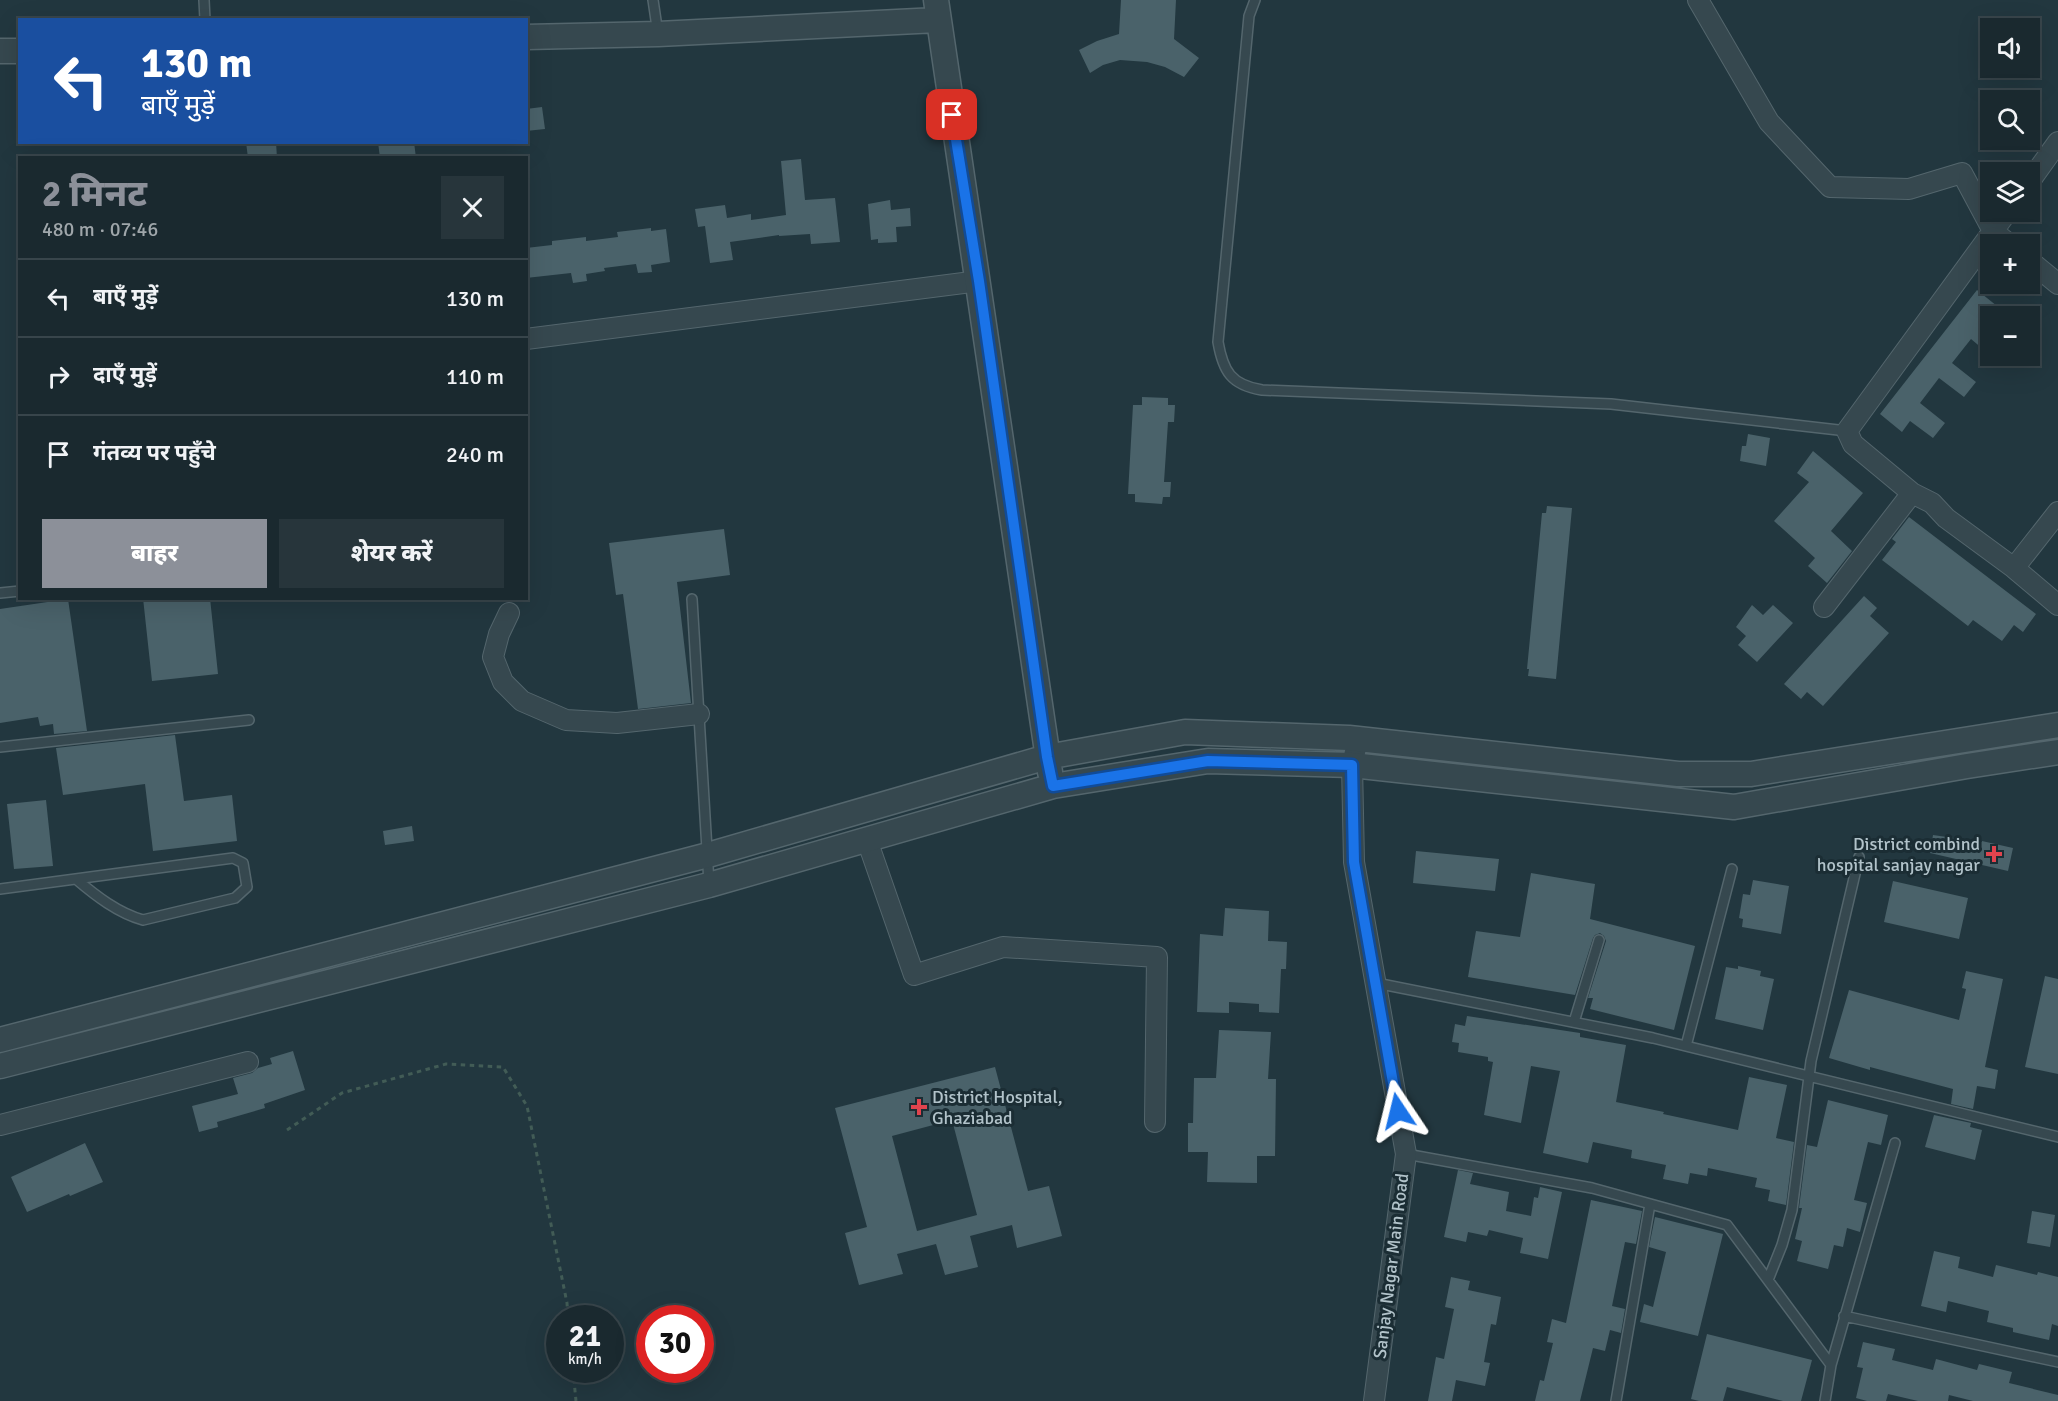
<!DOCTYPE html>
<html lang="hi">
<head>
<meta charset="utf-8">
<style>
  body { margin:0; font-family:Signika,"Noto Sans Devanagari",sans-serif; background:#27353b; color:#f1f3f6; height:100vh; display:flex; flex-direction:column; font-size:22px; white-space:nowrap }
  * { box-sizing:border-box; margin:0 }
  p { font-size:20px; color:#9fa6aa }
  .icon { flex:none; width:33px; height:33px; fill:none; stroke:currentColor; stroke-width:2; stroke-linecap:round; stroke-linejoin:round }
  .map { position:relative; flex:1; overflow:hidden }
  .drawer { position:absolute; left:18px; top:156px; width:510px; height:444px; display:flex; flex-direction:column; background:#1a292f; border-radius:0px; box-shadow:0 6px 24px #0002,0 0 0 2px #38454b }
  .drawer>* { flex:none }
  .top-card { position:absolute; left:18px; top:18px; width:510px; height:126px; border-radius:0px; box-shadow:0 6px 24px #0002,0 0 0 2px #38454b; background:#1a4fa0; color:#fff; overflow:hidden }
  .fabs { position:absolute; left:1980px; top:18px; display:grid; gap:12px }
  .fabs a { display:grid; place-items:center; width:60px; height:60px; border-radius:0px; background:#1a292f; box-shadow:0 6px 24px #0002,0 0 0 2px #38454b; font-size:30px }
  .speed { position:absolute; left:546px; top:1305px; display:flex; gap:12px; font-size:30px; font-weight:700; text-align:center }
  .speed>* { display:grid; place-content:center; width:78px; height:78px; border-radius:50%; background:#1a292f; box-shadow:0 6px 24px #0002,0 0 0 2px #38454b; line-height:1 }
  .speed small { font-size:15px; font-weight:400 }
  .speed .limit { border:9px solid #d22; background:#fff; color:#111 }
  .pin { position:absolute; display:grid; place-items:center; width:51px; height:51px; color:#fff; margin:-26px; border-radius:12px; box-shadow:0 3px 9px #0006 }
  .me { position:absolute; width:66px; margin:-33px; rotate:350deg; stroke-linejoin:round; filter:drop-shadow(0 0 4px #0008) }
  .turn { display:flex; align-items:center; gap:21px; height:126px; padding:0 24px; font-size:27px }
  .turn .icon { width:78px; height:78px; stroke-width:2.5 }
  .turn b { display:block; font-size:42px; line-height:51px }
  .round { display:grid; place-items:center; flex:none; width:63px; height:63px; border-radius:0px; background:#27353b }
  .head { display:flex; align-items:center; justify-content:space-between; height:102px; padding:0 24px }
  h1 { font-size:36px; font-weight:800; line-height:45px; color:#8c9099 }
  .cta { display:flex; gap:12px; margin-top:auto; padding:12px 24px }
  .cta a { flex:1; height:69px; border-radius:0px; background:#8c9099; color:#fff; font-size:24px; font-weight:800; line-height:69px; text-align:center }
  .cta a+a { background:#27353b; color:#f1f3f6 }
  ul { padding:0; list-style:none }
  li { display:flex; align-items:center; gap:18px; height:78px; padding:0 24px; border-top:2px solid #38454b }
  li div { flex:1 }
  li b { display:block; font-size:22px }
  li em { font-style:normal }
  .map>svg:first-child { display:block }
  .building { fill:#4a626a; fill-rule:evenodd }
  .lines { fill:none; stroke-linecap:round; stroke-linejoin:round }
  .service-casing { stroke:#54666d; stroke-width:12 }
  .minor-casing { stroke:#54666d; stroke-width:22 }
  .tertiary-casing { stroke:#54666d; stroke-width:27 }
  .path { stroke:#425c56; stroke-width:3; stroke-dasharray:4.5 4.5; stroke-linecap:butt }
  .service { stroke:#36484f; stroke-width:9 }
  .minor { stroke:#36484f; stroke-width:20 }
  .tertiary { stroke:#36484f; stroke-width:24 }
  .route-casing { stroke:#114b97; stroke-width:15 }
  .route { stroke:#1a73e8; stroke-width:10 }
  .health-dot { fill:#e0444e; stroke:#1b2d34; stroke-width:2 }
  .labels { text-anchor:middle; stroke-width:6; stroke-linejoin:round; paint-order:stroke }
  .poi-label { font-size:18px; fill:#b2c3ca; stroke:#1b2d34; text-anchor:end }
  .street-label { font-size:18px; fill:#b2c3ca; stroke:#1b2d34 }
</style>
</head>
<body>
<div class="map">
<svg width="2058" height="1401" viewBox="0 0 2058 1401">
  <rect width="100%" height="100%" fill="#22373f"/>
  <path class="building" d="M1121,0H1176L1174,39L1199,58L1184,77L1165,67L1147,62L1120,60L1103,65L1090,73L1079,50L1097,41L1119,34Z
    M542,107L545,129L526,131V109Z
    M246,142H276L277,158H248Z
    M378,142H414L416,158H380Z
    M801,159L805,200L835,198L840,242L811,244L810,234L779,236V235L730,242L733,260L710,263L705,226L698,227L695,209L725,205L727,218L751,214V220L786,215L781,161Z
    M890,200L891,210L910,208L911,226L896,227L897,242L878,243V239L871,240L868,204Z
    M651,228V231L666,229L670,262L651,265L652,272L638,273L636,264L604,268L605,271L586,274L587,281L573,283L571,273L526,278V248L552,245V241L586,237V241L618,237L617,232Z
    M1977,290L1997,306L1990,315V355L1971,339L1952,363L1976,382L1964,397L1939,378L1920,403L1945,423L1933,438L1910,421L1902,432L1880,414Z
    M1142,397L1168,398V405H1175L1174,422H1168L1164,482H1171L1170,497H1163L1162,504L1135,502V494H1128L1133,405H1142Z
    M1748,434L1770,438L1766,466L1740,461L1742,446H1746Z
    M1813,451L1863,493L1831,531L1852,551L1827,583L1808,566L1815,558L1774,521L1809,482L1797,473Z
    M1547,506L1572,508L1556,679L1528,676L1529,669H1527L1542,513H1546Z
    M1909,517L2036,614L2023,632L2014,625L2002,641L1973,620L1968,626L1882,560L1896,542L1892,539Z
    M724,529L730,575L677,582L691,703L638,709L623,594L616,595L609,543Z
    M1864,596L1877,608L1870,616L1889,633L1823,706L1807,692L1801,699L1784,684Z
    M143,598H210L218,674L152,681Z
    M68,599L87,731L54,734L53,724L40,726L38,717L0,723V609Z
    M1752,605L1763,615L1773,605L1793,623L1757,662L1738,645L1746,636L1736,627Z
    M175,735L184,801L232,795L237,841L153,851L145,784L63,795L56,748Z
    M46,800L53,866L14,869L7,804Z
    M412,826L414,841L385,845L383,831Z
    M1933,835L1982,842V841L2013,848L2008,871L1930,853Z
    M1416,851L1499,859L1495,891L1413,883Z
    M1531,873L1595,884L1590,919L1695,946L1674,1030L1590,1009L1593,998H1588L1606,941L1604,936L1600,933L1595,935L1593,938L1575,995L1468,977L1476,931L1520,937Z
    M1753,880L1789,886L1781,934L1742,927L1743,919L1739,918L1743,894L1750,895Z
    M1893,881L1968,898L1959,939L1884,922Z
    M1225,908L1269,911L1268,941L1287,942L1286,969H1281L1279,1013L1259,1012V1004L1229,1002V1013L1197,1012L1200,934L1223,936Z
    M1738,966L1761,971L1760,976L1774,979L1763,1030L1715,1019L1726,967L1738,969Z
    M1966,971L2003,979L1985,1067L1998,1070L1995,1089L1977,1086L1973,1109L1951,1104L1953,1089L1870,1067V1070L1829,1058L1849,990L1959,1020L1966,989L1962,988Z
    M2045,976L2058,979V1074L2025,1067Z
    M1467,1016L1580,1033V1037L1626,1045L1616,1102L1664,1112L1663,1114L1738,1130L1749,1077L1787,1085L1776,1138L1794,1142L1786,1205L1768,1201L1770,1190L1755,1187L1757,1178L1708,1168L1707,1176L1690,1173L1688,1184L1663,1179L1666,1165L1631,1158L1632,1150L1593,1142L1588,1163L1543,1153L1560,1071L1531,1066L1521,1123L1484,1115L1493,1062L1488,1061V1057L1458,1052L1459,1043L1452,1042L1455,1024L1465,1026Z
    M1219,1030L1271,1032L1268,1079H1276L1275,1156H1257V1183L1207,1182L1208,1152H1188V1123H1193L1194,1078H1216Z
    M293,1051L305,1090L264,1104L265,1108L217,1122L218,1127L199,1132L192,1106L238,1094L233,1078L252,1073L258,1068L272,1064L270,1058Z
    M995,1067L1028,1191L1049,1186L1062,1236L1017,1248L1012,1225L970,1236L978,1267L945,1275L936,1244L897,1254L903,1274L859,1285L845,1233L867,1227L835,1108ZM952,1120L977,1215L917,1231L892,1136Z
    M1828,1100L1888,1115L1881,1145L1868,1142L1854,1200L1867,1203L1860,1232L1847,1228L1843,1247L1834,1245L1828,1269L1797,1261L1802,1241L1795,1239L1802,1208H1799L1807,1145L1817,1147Z
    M1934,1115L1971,1123L1970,1127L1982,1130L1975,1160L1925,1147Z
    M85,1143L103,1182L70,1196L69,1194L27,1212L11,1177Z
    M1458,1170L1473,1173L1470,1184L1509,1192L1506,1211L1531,1216L1534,1197L1538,1198L1540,1187L1562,1192L1548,1259L1520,1253L1523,1238L1489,1230L1487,1236L1468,1232L1466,1242L1444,1237Z
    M1591,1200L1642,1211L1636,1244L1625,1242L1612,1306L1625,1309L1621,1333L1610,1330L1605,1351L1593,1348L1580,1401H1535L1540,1380L1544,1381L1553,1343L1547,1342L1552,1319L1566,1323Z
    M2032,1211L2055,1215L2050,1247L2027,1243Z
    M1655,1217L1723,1234L1698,1336L1640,1322L1644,1304L1653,1307L1666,1252L1649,1247Z
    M1934,1251L1960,1257L1958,1268L1993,1277L1996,1265L2037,1275L2038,1272L2058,1277V1326L2052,1324L2049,1340L2013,1332V1328L1987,1322L1989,1311L1948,1301L1946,1312L1921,1306Z
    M1451,1277L1470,1281L1468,1290L1501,1297L1496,1325L1491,1324L1484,1362L1490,1363L1485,1386L1456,1380L1452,1401H1428L1436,1357L1444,1359L1454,1309L1445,1307Z
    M1707,1334L1812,1360L1801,1401H1783L1727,1387L1723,1401H1699L1691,1399Z
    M1863,1342L1895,1349L1892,1360L1933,1370L1936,1359L1977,1370L1979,1364L2012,1372L2009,1383L2058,1395V1401H1973L1949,1395L1948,1401H1918L1888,1394L1886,1401H1867L1856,1398L1863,1368L1857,1367Z"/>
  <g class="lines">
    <g class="service-casing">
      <path id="service" d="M204,0L205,20
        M653,0L658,34
        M1255,0L1249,16L1218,342C1223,371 1231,385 1262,390L1611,404L1847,431
        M0,593L20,591
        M692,599L709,883
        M0,747L249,720
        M0,889L233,858L243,863L247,887L235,898L143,920C118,913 96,896 76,879
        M1376,983L1653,1038L2058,1137
        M1574,1022L1599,940
        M1686,1046L1732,869
        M1406,1154L1592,1188L1727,1225L1831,1365L1825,1401
        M1768,1280L1782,1245L1792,1210L1811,1061L1859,857
        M1844,1316L2058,1362
        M1831,1365L1895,1143
        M1616,1401L1650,1204"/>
    </g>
    <g class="minor-casing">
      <path id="minor" d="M1698,0L1769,122L1830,187L1909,189L1962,173L1993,231L2009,244
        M2030,181L2058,142
        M2007,212L1847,431L1853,444L1912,493L1932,503L1946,518L2014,568L2058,605
        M2030,261L2058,284
        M526,339L979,281
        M2014,568L2058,512
        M1824,607L1912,493
        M509,613L499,634L493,657L503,682L522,701L566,720L617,723L699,714
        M1358,739L1352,765L1354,862L1406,1154L1374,1401
        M867,840L914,975L1003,947L1157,957L1155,1122
        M0,1125L248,1062"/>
    </g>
    <g class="tertiary-casing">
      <path id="tertiary" d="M936,0L1050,772
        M526,37L658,34L937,20
        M0,51H20
        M0,1040L708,855L1047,757L1185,732L1349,738L1678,774H1751L2058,725
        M0,1066L709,885L1053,786L1208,761L1352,765L1734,807L1967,766L2058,752"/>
    </g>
    <path class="path" d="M287,1130L342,1093L446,1064L503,1067L527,1106L567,1303L568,1318
      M573,1370L576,1401"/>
    <use href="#service" class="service"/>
    <use href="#minor" class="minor"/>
    <use href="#tertiary" class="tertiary"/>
  </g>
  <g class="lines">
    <g class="route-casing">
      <path id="route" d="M952,115L979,281L1047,757L1053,786L1208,761L1352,765L1354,862L1398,1111"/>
    </g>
    <use href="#route" class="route"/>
  </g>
  <g class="health-dot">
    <path d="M1991 845h6v6h6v6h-6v6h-6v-6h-6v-6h6z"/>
    <path d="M916 1098h6v6h6v6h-6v6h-6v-6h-6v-6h6z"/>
  </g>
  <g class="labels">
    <g class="poi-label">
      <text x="1980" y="850">District combind<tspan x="1980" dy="21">hospital sanjay nagar</tspan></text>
      <text x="932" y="1103" text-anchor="start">District Hospital,<tspan x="932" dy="21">Ghaziabad</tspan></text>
    </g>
    <g class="street-label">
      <text transform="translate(1391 1266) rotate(-83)" y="6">Sanjay Nagar Main Road</text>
    </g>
  </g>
</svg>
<div class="fabs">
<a><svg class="icon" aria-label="sound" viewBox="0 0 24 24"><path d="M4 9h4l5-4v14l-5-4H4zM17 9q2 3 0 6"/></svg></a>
<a><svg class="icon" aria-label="search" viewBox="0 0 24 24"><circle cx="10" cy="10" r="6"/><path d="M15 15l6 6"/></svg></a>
<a><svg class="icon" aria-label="layers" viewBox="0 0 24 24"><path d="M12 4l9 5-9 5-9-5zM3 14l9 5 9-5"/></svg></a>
<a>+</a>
<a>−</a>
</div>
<div class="speed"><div>21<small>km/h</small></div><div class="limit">30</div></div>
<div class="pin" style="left:952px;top:115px;background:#d93025"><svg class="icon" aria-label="arrive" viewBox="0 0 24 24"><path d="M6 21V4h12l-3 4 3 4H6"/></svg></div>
<svg class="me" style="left:1398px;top:1111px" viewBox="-20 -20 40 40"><path d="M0-17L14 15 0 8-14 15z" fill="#1a73e8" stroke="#fff" stroke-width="4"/></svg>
<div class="top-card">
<div class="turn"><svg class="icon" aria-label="left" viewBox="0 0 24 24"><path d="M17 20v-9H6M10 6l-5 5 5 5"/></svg><div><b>130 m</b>बाएँ मुड़ें</div></div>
</div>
<section class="drawer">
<div class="head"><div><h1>2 मिनट</h1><p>480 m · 07:46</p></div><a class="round"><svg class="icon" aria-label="close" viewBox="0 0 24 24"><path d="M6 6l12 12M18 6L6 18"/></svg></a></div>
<ul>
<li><svg class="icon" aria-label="left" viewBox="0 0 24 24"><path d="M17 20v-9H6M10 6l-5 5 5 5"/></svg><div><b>बाएँ मुड़ें</b></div><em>130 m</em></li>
<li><svg class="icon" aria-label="right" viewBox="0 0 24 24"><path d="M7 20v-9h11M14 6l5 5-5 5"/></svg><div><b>दाएँ मुड़ें</b></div><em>110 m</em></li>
<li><svg class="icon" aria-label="arrive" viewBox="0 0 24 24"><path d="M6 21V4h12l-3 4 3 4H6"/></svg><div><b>गंतव्य पर पहुँचे</b></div><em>240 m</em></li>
</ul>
<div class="cta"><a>बाहर</a><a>शेयर करें</a></div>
</section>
</div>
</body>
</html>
